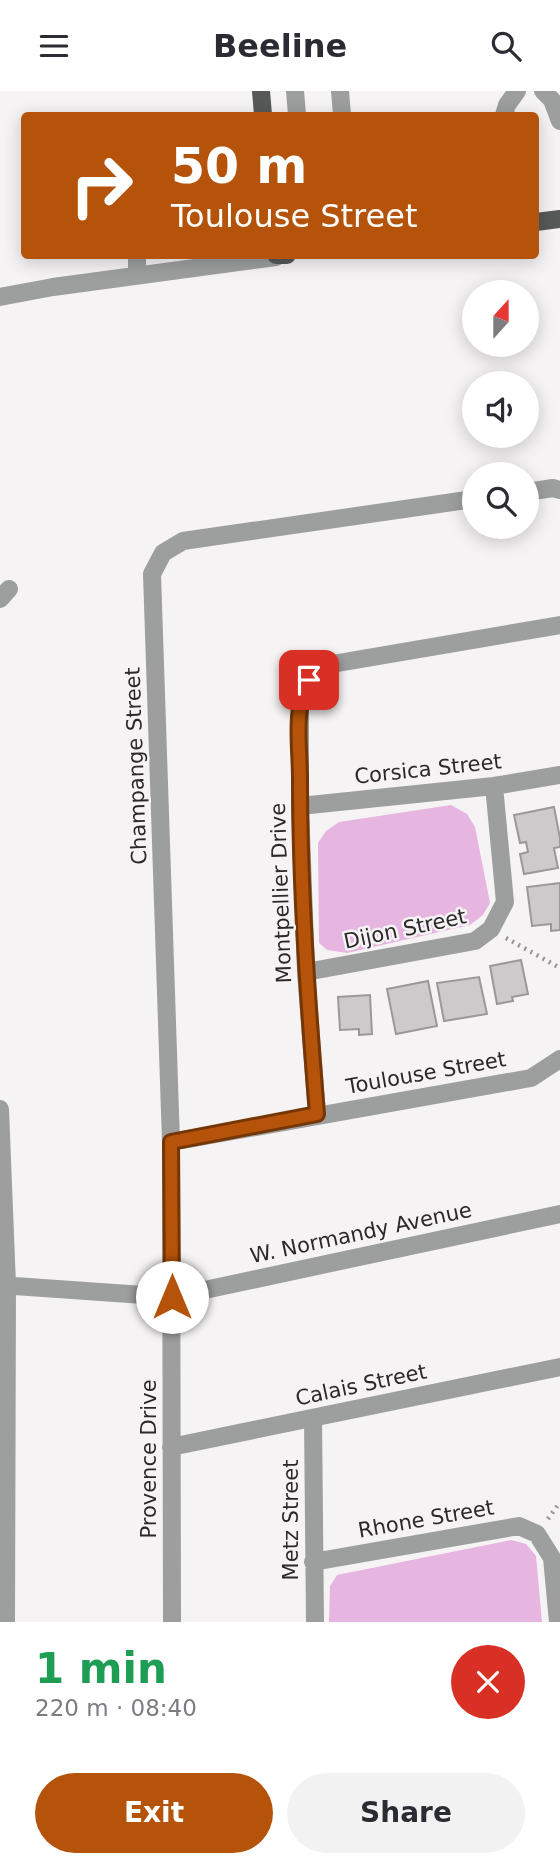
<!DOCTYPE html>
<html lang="en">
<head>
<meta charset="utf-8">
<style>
  body { margin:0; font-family:"DejaVu Sans",sans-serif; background:#f2f2f3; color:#2b2b33; height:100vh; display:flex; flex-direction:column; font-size:26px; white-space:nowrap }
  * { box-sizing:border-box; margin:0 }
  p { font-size:23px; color:#7c7c81 }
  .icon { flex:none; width:38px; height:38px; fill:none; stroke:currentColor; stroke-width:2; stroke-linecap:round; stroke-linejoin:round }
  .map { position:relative; height:1531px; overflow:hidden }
  .side { display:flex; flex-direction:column; background:#fff; flex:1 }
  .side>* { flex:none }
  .hud { position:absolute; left:21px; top:21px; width:518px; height:147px; border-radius:7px; box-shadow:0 4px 18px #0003; background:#b45309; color:#fff; overflow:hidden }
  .needle { width:46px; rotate:21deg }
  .buttons { position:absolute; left:462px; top:189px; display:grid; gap:14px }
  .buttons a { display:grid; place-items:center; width:77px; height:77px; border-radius:50%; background:#fff; box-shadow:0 4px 18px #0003; font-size:35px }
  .pin { position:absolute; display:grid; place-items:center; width:60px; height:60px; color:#fff; margin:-30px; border-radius:14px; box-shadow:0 4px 10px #0006 }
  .me { position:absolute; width:77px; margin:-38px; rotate:0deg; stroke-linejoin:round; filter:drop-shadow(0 0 5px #0008) }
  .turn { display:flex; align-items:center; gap:24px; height:147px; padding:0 35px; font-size:32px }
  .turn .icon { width:91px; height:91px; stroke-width:2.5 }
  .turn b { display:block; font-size:49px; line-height:60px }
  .round { display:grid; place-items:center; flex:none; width:74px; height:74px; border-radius:37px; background:#f2f2f3 }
  .overview { display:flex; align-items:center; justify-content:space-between; height:119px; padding:0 35px }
  h1 { font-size:42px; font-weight:700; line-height:52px; color:#1e9e55 }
  .button { display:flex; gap:14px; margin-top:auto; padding:14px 35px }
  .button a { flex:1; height:80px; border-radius:42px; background:#b45309; color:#fff; font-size:28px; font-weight:700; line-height:80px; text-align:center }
  .button a+a { background:#f2f2f3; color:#2b2b33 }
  header { display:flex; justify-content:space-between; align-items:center; height:91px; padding:0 35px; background:#fff; font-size:32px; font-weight:700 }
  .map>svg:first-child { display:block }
  .green { fill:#e6b5e0 }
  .building { fill:#cdcacc; stroke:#9b989b; stroke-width:2 }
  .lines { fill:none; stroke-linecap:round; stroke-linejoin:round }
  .path { stroke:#959394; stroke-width:4.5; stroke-dasharray:2 5; stroke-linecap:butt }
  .minor { stroke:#9d9f9e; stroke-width:18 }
  .major { stroke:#575958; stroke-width:18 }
  .route-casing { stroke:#753606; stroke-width:18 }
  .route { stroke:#b45309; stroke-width:12 }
  .labels { text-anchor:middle; stroke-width:5; stroke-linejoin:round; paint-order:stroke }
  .street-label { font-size:21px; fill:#2a2929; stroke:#f6f3f5 }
</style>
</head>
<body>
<header><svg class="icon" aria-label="menu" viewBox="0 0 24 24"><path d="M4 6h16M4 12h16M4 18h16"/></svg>Beeline<svg class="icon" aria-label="search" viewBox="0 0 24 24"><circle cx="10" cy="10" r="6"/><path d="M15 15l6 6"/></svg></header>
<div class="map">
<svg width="560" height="1531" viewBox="0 0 560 1531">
  <rect width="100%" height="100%" fill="#f6f3f5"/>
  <path class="green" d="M451,714L467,723L475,736L490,812L483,824L470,834L347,862L327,859L319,852L318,752L326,740L339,731Z
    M511,1449L526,1453L536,1465L542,1531H329L330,1495L337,1484Z"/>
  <path class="building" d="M554,716L560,747V756L554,757L558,777L524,783L520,763L528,761L526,751L520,752L514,724Z
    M560,792V839L551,840V833L532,835L527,796Z
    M521,869L528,903L512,906L513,910L497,913L490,875Z
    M479,886L487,923L444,930L437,892Z
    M428,890L437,935L396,943L387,898Z
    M370,904L372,943L359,944V938L340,939L338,906Z"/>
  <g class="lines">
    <path class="path" d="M506,847L560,877
      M548,1428L560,1411"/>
    <path class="minor" d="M295,0L297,24
      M340,0L342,24
      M543,0L552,9L560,30
      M504,24L507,14L517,0
      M137,184V164
      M0,206L53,196L276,166
      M527,401L553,397L560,399
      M0,508L9,498
      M300,715L494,695L560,684
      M306,881L475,850L491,838L505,811L494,695
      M0,1018L7,1194L6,1531
      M317,1023L306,881L300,715V606L309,589L332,573L560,534
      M171,1051L531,987L560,968
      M0,1194L172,1206L560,1123
      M313,1327L315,1531
      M171,1356L560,1276
      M313,1471L519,1435L537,1443L552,1467L558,1531
      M172,1531L171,1051L152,483L163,462L183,450L474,408"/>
    <path class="major" d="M261,0L263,24
      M536,131L560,128
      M276,164H287"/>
  </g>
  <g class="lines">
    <g class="route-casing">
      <path id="route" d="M172,1206L171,1051L317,1023C308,912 300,800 300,688C300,655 293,618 309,589"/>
    </g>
    <use href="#route" class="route"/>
  </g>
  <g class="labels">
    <g class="street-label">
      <text transform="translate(136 675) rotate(-92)" y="7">Champange Street</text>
      <text transform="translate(428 678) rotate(-6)" y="7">Corsica Street</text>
      <text transform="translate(281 802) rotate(-92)" y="7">Montpellier Drive</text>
      <text transform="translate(405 838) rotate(-12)" y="7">Dijon Street</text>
      <text transform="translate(426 982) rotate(-10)" y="7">Toulouse Street</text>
      <text transform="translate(361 1142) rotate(-12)" y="7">W. Normandy Avenue</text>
      <text transform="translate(361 1294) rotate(-12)" y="7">Calais Street</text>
      <text transform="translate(149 1368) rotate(-90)" y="7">Provence Drive</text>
      <text transform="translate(426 1428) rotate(-10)" y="7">Rhone Street</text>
      <text transform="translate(291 1429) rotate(-90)" y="7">Metz Street</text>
    </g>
  </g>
</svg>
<div class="buttons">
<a><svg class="needle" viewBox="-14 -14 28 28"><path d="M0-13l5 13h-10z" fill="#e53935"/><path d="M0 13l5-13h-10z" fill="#7c7c81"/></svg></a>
<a><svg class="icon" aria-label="sound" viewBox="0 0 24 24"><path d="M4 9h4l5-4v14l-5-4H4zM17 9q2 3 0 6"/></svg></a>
<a><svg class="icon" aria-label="search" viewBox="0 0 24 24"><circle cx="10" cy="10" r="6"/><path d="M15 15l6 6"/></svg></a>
</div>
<div class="pin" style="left:309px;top:589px;background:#d93025"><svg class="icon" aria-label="arrive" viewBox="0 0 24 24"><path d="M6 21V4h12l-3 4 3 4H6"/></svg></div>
<svg class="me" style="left:172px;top:1206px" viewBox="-20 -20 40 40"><circle r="19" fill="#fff"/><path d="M0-13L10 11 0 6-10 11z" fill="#b45309"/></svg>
<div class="hud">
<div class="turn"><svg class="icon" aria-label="right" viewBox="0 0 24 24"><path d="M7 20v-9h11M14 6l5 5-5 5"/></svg><div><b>50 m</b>Toulouse Street</div></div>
</div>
</div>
<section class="side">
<div class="overview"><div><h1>1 min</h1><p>220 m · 08:40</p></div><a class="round" style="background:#d93025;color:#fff"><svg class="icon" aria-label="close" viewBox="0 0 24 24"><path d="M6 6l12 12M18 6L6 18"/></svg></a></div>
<div class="button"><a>Exit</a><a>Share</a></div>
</section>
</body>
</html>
